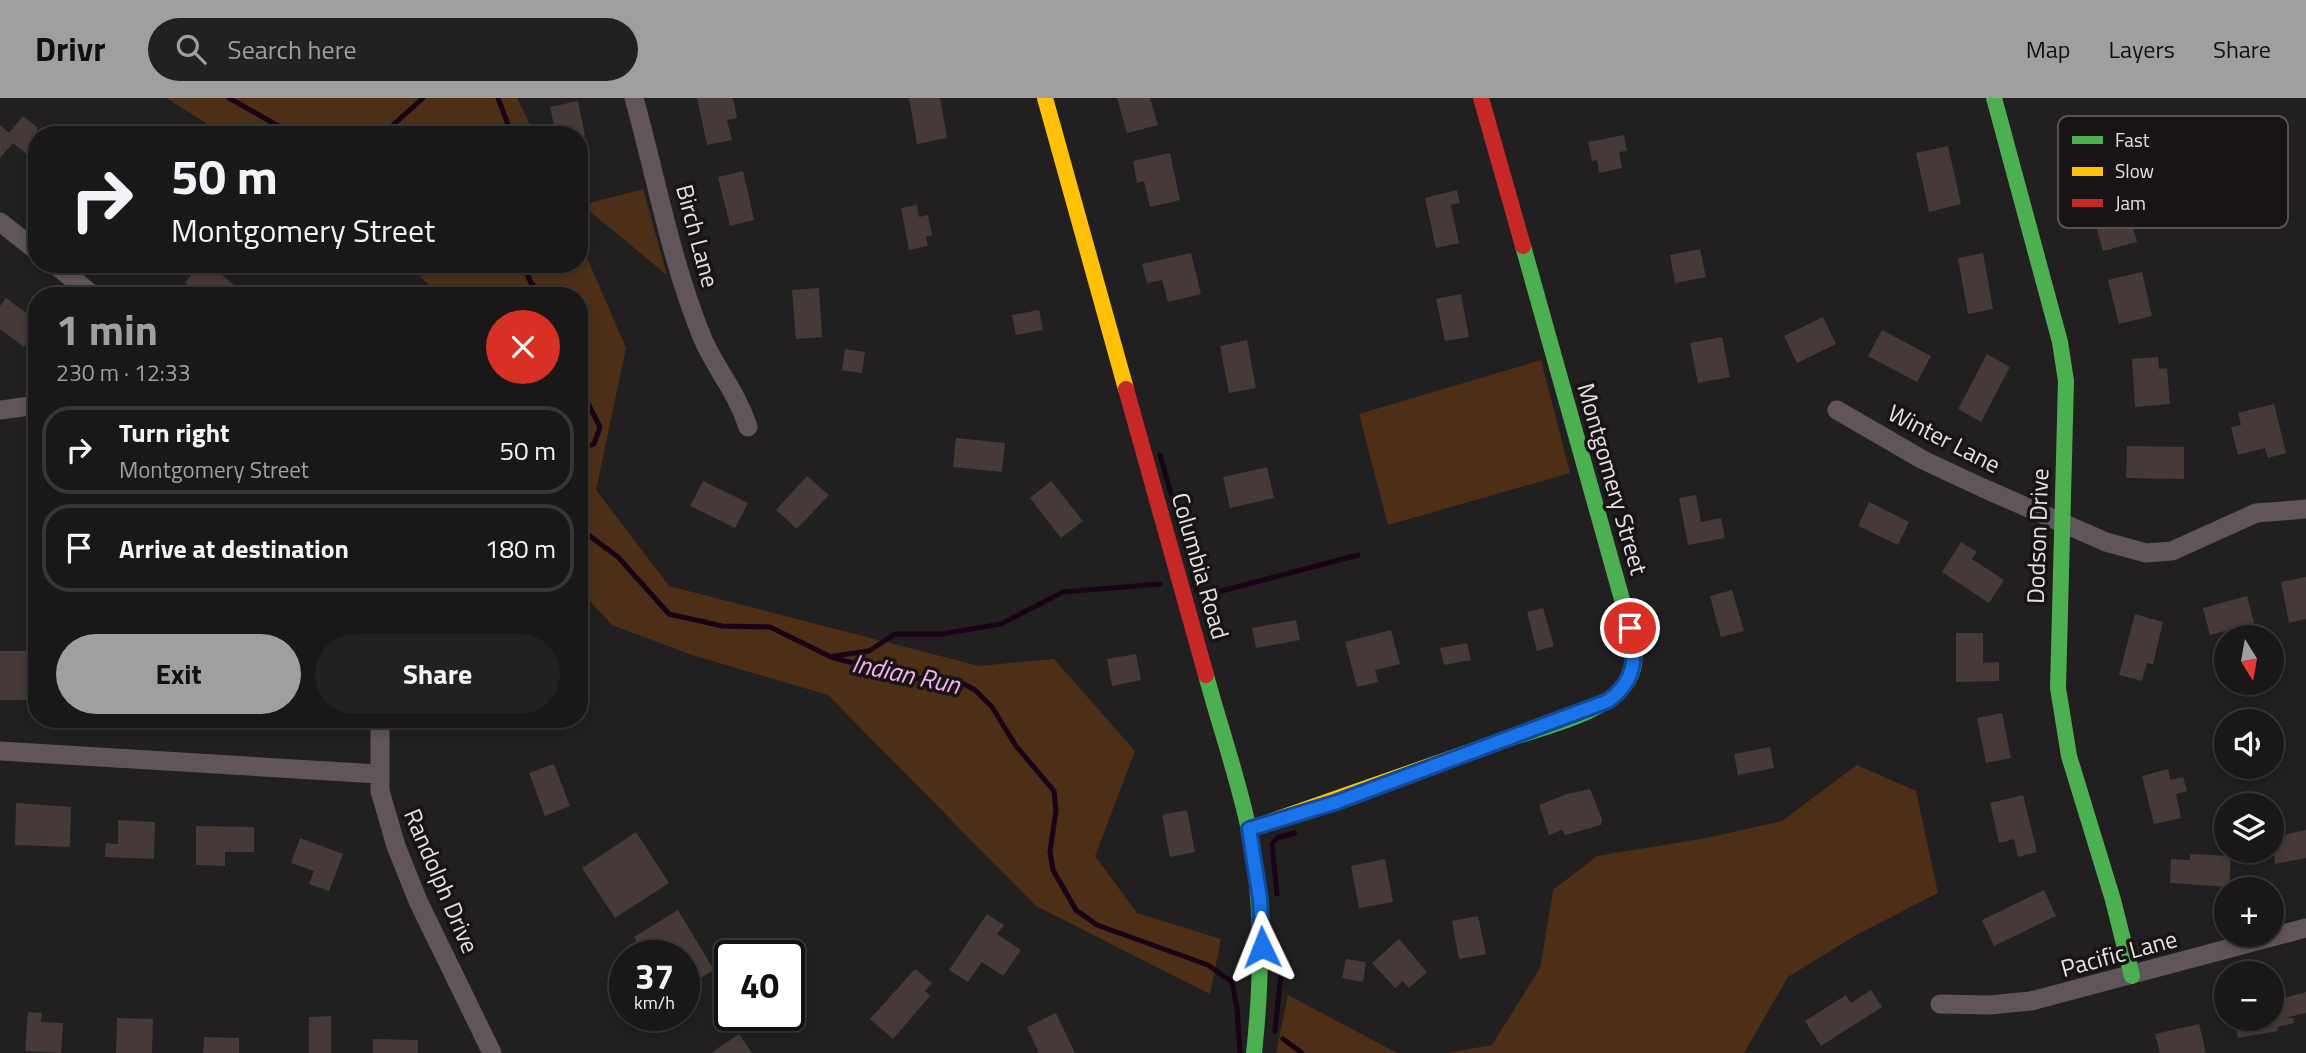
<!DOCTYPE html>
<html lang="en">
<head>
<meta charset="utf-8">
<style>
  body { margin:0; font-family:"Titillium Web",sans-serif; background:#222020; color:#f1f3f6; height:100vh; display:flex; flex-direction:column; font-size:26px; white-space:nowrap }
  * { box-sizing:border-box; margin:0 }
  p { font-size:23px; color:#9f9fa1 }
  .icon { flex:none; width:38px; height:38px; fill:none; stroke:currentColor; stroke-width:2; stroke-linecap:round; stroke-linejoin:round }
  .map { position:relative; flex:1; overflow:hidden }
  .details { position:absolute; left:28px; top:189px; width:560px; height:441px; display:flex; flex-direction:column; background:#191717; border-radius:28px; box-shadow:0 4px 10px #0003,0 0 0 2px #373636 }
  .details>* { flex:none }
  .banner { position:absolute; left:28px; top:28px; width:560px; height:147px; border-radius:28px; box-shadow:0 4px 10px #0003,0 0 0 2px #373636; background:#191717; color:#f1f3f6; overflow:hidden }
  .needle { width:46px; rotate:169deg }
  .fabs { position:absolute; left:2214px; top:527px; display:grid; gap:14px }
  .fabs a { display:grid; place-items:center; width:70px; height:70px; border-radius:50%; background:#191717; box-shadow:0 4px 10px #0003,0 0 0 2px #373636; font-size:35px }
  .speed { position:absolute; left:609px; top:842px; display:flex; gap:14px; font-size:35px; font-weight:700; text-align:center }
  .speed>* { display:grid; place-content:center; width:91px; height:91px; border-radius:50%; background:#191717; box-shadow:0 4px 10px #0003,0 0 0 2px #373636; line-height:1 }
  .speed small { font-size:18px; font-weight:400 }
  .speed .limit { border:4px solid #111; border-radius:10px; background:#fff; color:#111 }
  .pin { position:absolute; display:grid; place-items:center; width:60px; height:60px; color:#fff; margin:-30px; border:4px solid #fff; border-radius:50%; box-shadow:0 2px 7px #0007 }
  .me { position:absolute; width:77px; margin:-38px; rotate:358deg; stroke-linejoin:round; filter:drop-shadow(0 0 5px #0008) }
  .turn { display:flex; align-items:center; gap:24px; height:147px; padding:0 28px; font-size:32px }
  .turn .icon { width:91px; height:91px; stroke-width:2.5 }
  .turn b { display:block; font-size:49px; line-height:60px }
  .round { display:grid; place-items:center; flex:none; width:74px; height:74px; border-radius:37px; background:#222020 }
  .headline { display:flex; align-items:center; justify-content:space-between; height:119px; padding:0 28px }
  h1 { font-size:42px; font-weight:700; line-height:52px; color:#a09e9e }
  .cta { display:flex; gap:14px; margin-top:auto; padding:14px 28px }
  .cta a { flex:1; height:80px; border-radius:42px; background:#a09e9e; color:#111; font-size:28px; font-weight:700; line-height:80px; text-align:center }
  .cta a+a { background:#222020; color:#f1f3f6 }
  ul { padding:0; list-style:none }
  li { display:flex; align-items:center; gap:21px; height:88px; margin:0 14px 10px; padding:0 14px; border:4px solid #373636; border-radius:28px }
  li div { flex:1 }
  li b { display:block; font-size:26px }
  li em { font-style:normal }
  header { display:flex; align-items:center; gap:42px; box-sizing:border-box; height:98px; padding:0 35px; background:#a09e9e; color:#111 }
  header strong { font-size:33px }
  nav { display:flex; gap:38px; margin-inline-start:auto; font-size:24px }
  .search { width:490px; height:63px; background:#222020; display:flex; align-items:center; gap:18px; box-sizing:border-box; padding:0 24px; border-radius:38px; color:#9f9fa1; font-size:26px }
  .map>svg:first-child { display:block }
  .green { fill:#4d2f17 }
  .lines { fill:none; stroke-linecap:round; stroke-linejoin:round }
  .stream { stroke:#180317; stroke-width:5 }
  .building { fill:#453a37 }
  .street { stroke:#60555a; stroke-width:19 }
  .fast { stroke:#4caf50; stroke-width:16 }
  .slow { stroke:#ffc107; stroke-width:16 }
  .jam { stroke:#c62828; stroke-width:16 }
  .route-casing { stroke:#114b97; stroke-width:18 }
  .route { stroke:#1a73e8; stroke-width:12 }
  .labels { text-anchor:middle; stroke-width:7; stroke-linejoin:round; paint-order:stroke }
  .street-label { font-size:24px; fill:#e5e2e2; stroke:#181415 }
  .water-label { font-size:26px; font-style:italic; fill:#f6b0ef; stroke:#181415 }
  .key { fill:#181415; stroke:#565252; stroke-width:2 }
  .key-label { font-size:19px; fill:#e5e2e2 }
</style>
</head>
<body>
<header>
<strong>Drivr</strong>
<div class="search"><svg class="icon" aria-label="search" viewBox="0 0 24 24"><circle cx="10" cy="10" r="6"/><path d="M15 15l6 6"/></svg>Search here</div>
<nav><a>Map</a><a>Layers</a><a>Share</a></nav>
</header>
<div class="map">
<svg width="2306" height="955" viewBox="0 0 2306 955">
  <rect width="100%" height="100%" fill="#211f1f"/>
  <path class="green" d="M166,0H517L535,37H225Z
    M643,91L667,177L582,107Z
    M579,141L626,250L596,392L669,488L979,568L1054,561L1135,653L1095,758L1137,815L1221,841L1210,896L1036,808L828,597L692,557L612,527L579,491V198H441L407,166H579Z
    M1541,262L1570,375L1388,427L1359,316Z
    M1857,667L1916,693L1938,795L1856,837L1788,879L1744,955H1447L1492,947L1540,870L1553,792L1597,758L1706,740L1782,723Z
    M1288,897L1397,955H1276Z"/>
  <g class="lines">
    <path class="stream" d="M229,0L294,37
      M498,0L512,37
      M382,37L423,0
      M523,166L531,185L543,198
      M579,278L581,292L600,329L594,346L579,351
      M1160,357L1184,442
      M579,430L618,459L669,516L722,528L770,529L831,559L903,579L962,585L975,592L992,609L1016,648L1054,693L1056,713L1050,753L1053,772L1076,812L1097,827L1208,867L1232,884L1237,910L1240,955
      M1192,475L1197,493
      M1210,496L1358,457
      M834,558L869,553L895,536H942L1001,526L1063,494L1160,486
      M1277,796L1272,746L1277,740L1295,735
      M1275,933L1283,858
      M1283,941L1302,955"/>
  </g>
  <path class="building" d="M697,0H733L737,20L727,22L732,42L707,47Z
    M909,0H940L947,40L917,46Z
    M1117,0H1150L1158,27L1127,35Z
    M578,3L585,37H556L550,9Z
    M23,18L37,29V65L13,45L0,60V27L9,35Z
    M1624,37L1627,53L1619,54L1622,70L1599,75L1597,62L1592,63L1588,44Z
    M1948,48L1961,106L1929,114L1916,55Z
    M1170,55L1180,102L1150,109L1144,83L1137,85L1133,63Z
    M743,73L754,122L730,128L718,79Z
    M1457,92L1460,105L1451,107L1459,145L1436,150L1425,100Z
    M2124,98L2137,144L2103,153L2090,107Z
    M917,107L919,119L928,117L932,137L926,139L928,148L909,152L901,110Z
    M1700,151L1706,179L1675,185L1670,157Z
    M1191,155L1201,196L1168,204L1162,182L1147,185L1142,166Z
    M1983,155L1993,211L1968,216L1958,160Z
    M200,166H209L247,198H201L185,185Z
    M2142,174L2152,218L2119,226L2108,182Z
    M819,190L822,239L796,241L792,192Z
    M1461,196L1469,239L1445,243L1436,201Z
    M6,200L37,223V231L24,249L0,231V208Z
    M1039,212L1043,232L1016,237L1012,217Z
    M1823,219L1836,246L1797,265L1784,238Z
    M1882,232L1931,258L1917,284L1868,258Z
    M1722,239L1730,279L1698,285L1690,245Z
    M1247,242L1256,290L1229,295L1220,248Z
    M845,251L865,254L862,275L842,272Z
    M1987,256L2010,269L1981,324L1958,311Z
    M2158,259L2159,271L2167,270L2170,306L2135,309L2132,261Z
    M2274,306L2286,355L2268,360L2265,350L2238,357L2231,329L2241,327L2238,315Z
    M956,340L1005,345L1002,374L953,369Z
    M2127,348L2184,349V381L2126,380Z
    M1267,369L1274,400L1230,410L1223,379Z
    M807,378L829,397L797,431L776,412Z
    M703,383L748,405L735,430L690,408Z
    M1051,383L1083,423L1061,440L1030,400Z
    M1696,397L1701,424L1721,420L1725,440L1688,447L1679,400Z
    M1869,404L1909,424L1898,447L1858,428Z
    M1961,444L1977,454L1972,461L2004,482L1989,505L1942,474Z
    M2306,479V521L2289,525L2281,484Z
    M1732,492L1744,533L1721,539L1710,498Z
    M2247,498L2254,525L2210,537L2203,510Z
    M1543,510L1554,548L1537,553L1527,514Z
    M2135,516L2163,524L2153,566L2147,565L2142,583L2119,577Z
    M1296,522L1300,542L1256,550L1252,530Z
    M1391,532L1400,566L1375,572L1378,584L1357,589L1345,544Z
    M1956,535H1983V565L1999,564V583L1956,584Z
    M1467,545L1471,562L1444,567L1440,550Z
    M0,553H27V564H37V602H0Z
    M1136,556L1141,582L1112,588L1107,561Z
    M2002,615L2011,660L1986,665L1977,620Z
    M1770,649L1774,670L1738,677L1734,656Z
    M554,666L570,708L545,718L529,675Z
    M2168,671L2170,682L2183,679L2187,693L2176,696L2181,720L2154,726L2142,678Z
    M1590,691L1602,721L1601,727L1565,737L1562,732L1549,737L1539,707L1567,696Z
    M2023,697L2037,754L2018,759L2014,741L1999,745L1990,705Z
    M16,705L71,709L70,749L15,747Z
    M1187,712L1195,754L1170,759L1162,717Z
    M118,722L155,724L154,761L105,759L106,745L118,746Z
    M196,728L254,729V754H225V768L196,767Z
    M2306,732V760L2275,766L2272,739Z
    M636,734L669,785L615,820L582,770Z
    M300,740L343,756L329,793L309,786L314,773L291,765Z
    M2190,756L2231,758L2229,789L2170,785L2171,761L2190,762Z
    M1385,761L1393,804L1359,810L1351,768Z
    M2044,792L2056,818L1994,848L1982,822Z
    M678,812L714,872L684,890V858H645L634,839Z
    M987,816L1004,827L997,836L1021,852L1003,878L982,864L968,884L949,872Z
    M1478,818L1486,856L1459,861L1452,823Z
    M1399,841L1427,874L1409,890L1403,883L1395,890L1372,865Z
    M1346,861L1366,864L1363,884L1342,880Z
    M915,871L932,885L925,893L930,898L893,941L870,921Z
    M1871,892L1882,909L1821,948L1805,923L1846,897L1851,905Z
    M2306,894V915L2285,920H2293L2294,925L2277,929L2278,933L2238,940L2233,920H2272V903Z
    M28,914L42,915L41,924L63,925L61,955L25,953Z
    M1056,915L1075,955H1039L1027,929Z
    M331,918V955H309V919Z
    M117,920L153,921L152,955H116Z
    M2199,926L2206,955H2160L2155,936Z
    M739,936L752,955H711Z
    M204,939L239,940V955H203Z
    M373,941L418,942V955H373Z"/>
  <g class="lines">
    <path class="street" d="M634,0C656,79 671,163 702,239C716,272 736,292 748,329
      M0,124L37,153
      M54,166L94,198
      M0,312L37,307
      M1837,312L1923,362L1983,390L2106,444L2146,455L2172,453L2256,415L2306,411
      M380,621V693L396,748L418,803L492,955
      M0,653L378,676
      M1940,906L1989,907L2031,903L2306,830"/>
    <path class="fast" d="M1994,0L2060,244L2066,283L2058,590L2069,658L2113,802L2132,878
      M1206,577C1220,629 1238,680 1249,732C1264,805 1262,881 1254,955
      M1498,644C1535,631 1623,614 1633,571C1638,552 1630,531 1625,512L1523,148"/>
    <path class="slow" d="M1045,0L1126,291
      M1249,731L1498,644"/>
    <path class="jam" d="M1481,0L1523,148
      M1126,291L1206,577"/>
  </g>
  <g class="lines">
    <g class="route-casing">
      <path id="route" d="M1262,849L1260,801L1249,731L1337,704L1608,603C1635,583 1637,562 1630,530"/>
    </g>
    <use href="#route" class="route"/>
  </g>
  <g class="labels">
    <g class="street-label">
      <text transform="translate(697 138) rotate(75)" y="8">Birch Lane</text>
      <text transform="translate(1944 341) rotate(27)" y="8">Winter Lane</text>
      <text transform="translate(1612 381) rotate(74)" y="8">Montgomery Street</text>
      <text transform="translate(2038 438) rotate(-88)" y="8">Dodson Drive</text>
      <text transform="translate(1200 468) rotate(74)" y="8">Columbia Road</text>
      <text transform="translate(441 783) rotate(67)" y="8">Randolph Drive</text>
      <text transform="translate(2119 856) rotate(-15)" y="8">Pacific Lane</text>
    </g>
    <g class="water-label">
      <text transform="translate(906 576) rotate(12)" y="9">Indian Run</text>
    </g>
  </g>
  <rect x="2058" y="18" width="230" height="112" rx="10" class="key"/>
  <rect x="2072" y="38" width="31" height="8" fill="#4caf50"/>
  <rect x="2072" y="69" width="31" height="9" fill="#ffc107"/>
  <rect x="2072" y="101" width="31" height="8" fill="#c62828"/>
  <g class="key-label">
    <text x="2115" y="49">Fast</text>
    <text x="2115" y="80">Slow</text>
    <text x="2115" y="112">Jam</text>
  </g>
</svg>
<div class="fabs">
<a><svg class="needle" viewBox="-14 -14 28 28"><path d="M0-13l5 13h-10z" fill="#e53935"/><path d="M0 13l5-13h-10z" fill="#9f9fa1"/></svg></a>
<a><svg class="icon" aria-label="sound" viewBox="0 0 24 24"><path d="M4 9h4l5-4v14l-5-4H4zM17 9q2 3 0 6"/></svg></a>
<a><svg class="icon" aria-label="layers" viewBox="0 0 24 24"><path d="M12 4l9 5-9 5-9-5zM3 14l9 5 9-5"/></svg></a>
<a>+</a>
<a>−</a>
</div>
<div class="speed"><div>37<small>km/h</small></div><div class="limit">40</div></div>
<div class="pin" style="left:1630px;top:530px;background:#d93025"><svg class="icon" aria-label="arrive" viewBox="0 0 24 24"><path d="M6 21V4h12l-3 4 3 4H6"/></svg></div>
<svg class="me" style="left:1262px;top:849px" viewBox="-20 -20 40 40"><path d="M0-17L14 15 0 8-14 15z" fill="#1a73e8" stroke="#fff" stroke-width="4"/></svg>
<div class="banner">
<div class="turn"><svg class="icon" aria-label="right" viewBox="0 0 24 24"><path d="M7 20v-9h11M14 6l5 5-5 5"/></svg><div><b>50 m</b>Montgomery Street</div></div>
</div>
<section class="details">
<div class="headline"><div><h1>1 min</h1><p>230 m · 12:33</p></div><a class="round" style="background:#d93025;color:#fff"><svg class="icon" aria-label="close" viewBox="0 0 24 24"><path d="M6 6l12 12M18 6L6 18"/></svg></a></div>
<ul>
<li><svg class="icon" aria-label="right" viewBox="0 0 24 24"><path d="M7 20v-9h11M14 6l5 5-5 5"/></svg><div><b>Turn right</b><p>Montgomery Street</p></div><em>50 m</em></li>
<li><svg class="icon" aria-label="arrive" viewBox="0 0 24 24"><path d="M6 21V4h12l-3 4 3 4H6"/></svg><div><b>Arrive at destination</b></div><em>180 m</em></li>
</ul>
<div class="cta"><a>Exit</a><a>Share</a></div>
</section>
</div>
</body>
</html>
